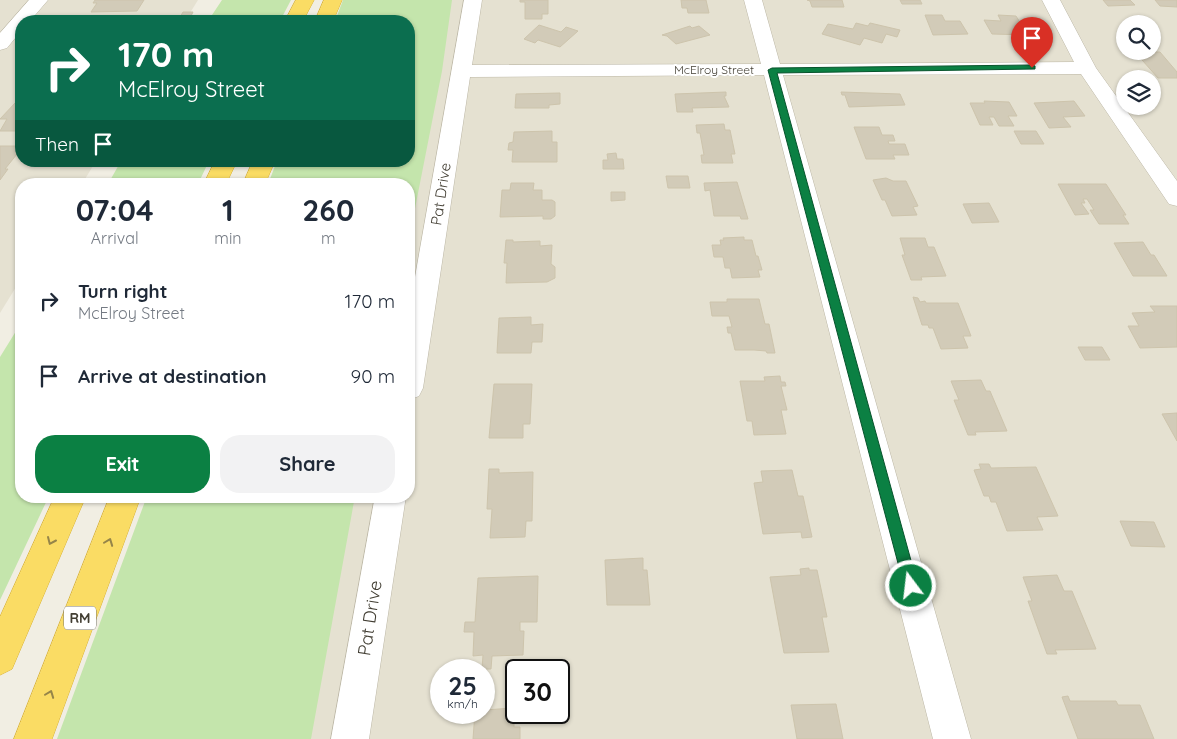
<!DOCTYPE html>
<html lang="en">
<head>
<meta charset="utf-8">
<style>
  body { margin:0; font-family:Quicksand,sans-serif; background:#f2f2f3; color:#1f2937; height:100vh; display:flex; flex-direction:column; font-size:19px; white-space:nowrap }
  * { box-sizing:border-box; margin:0 }
  p { font-size:16px; color:#747a83 }
  .icon { flex:none; width:28px; height:28px; fill:none; stroke:currentColor; stroke-width:2; stroke-linecap:round; stroke-linejoin:round }
  .map { position:relative; flex:1; overflow:hidden }
  .details { position:absolute; left:15px; top:178px; width:400px; height:325px; display:flex; flex-direction:column; background:#fff; border-radius:20px; box-shadow:0 1px 4px #0004 }
  .details>* { flex:none }
  .guide { position:absolute; left:15px; top:15px; width:400px; height:152px; border-radius:20px; box-shadow:0 1px 4px #0004; background:#0b6e4f; color:#fff; overflow:hidden }
  .tools { position:absolute; left:1116px; top:15px; display:grid; gap:10px }
  .tools a { display:grid; place-items:center; width:45px; height:45px; border-radius:50%; background:#fff; box-shadow:0 1px 4px #0004; font-size:25px }
  .speed { position:absolute; left:430px; top:659px; display:flex; gap:10px; font-size:25px; font-weight:700; text-align:center }
  .speed>* { display:grid; place-content:center; width:65px; height:65px; border-radius:50%; background:#fff; box-shadow:0 1px 4px #0004; line-height:1 }
  .speed small { font-size:12px; font-weight:400 }
  .speed .limit { border:2px solid #111; border-radius:8px; background:#fff; color:#111 }
  .pin { position:absolute; display:grid; place-items:center; width:42px; height:42px; color:#fff; margin:-51px -21px; border-radius:50% 50% 50% 0; rotate:-45deg; box-shadow:0 0 5px #0007 }
  .pin .icon { rotate:45deg }
  .me { position:absolute; width:55px; margin:-28px; rotate:345deg; stroke-linejoin:round; filter:drop-shadow(0 0 4px #0008) }
  .turn { display:flex; align-items:center; gap:18px; height:105px; padding:0 20px; font-size:22px }
  .turn .icon { width:65px; height:65px; stroke-width:2.5 }
  .turn b { display:block; font-size:35px; line-height:42px }
  .then { display:flex; align-items:center; height:48px; padding:0 20px; background:#0003; gap:10px; font-size:19px }
  .eta { display:flex; justify-content:space-evenly; align-items:center; height:85px; text-align:center }
  .eta b { font-size:30px; font-weight:700; line-height:35px }
  .button { display:flex; gap:10px; margin-top:auto; padding:10px 20px }
  .button a { flex:1; height:58px; border-radius:20px; background:#0b8043; color:#fff; font-size:20px; font-weight:700; line-height:58px; text-align:center }
  .button a+a { background:#f2f2f3; color:#1f2937 }
  ul { padding:0; list-style:none }
  li { display:flex; align-items:center; gap:15px; height:75px; padding:0 20px }
  li div { flex:1 }
  li b { display:block; font-size:19px }
  li em { font-style:normal }
  .map>svg:first-child { display:block }
  .residential { fill:#e5e1d1; fill-rule:evenodd }
  .green { fill:#c4e5ac }
  .building { fill:#d2cbb8; stroke:#cdc4ac }
  .lines { fill:none; stroke-linecap:round; stroke-linejoin:round }
  .minor-casing { stroke:#bcb7a6; stroke-width:1 }
  .motorway-casing { stroke:#d9b235; stroke-width:1 }
  .minor { fill:#fff; fill-rule:evenodd }
  .motorway { fill:#fadc64; fill-rule:evenodd }
  .oneway { stroke:#958549 }
  .route { fill:#0b8043; stroke:#07532c }
  .labels { text-anchor:middle; stroke-width:4; stroke-linejoin:round; paint-order:stroke }
  .far-street-label { font-size:12px; fill:#423e33; stroke:#fff }
  .shield { fill:#fff; stroke:#7b7870; stroke-width:1 }
  .shield-label { font-size:14px; font-weight:bold; fill:#423e33 }
  .street-label { font-size:15px; fill:#423e33; stroke:#fff }
  .near-street-label { font-size:18px; fill:#423e33; stroke:#fff }
</style>
</head>
<body>
<div class="map">
<svg width="1177" height="739" viewBox="0 0 1177 739">
  <rect width="100%" height="100%" fill="#f1eee3"/>
  <path class="residential" d="M0,0H198L185,21H21V161H96L82,184H21V279L0,313Z
    M443,0H1177V739H292L342,496H409V184ZM1125,24H1152V51H1125ZM1125,79H1152V106H1125ZM441,670H484V712H441ZM516,670H559V712H516Z"/>
  <path class="green" d="M222,0H291L280,21H208Z
    M343,0H452L442,71L409,239V184H268L277,161H409V21H335Z
    M121,161H209L198,184H108Z
    M21,323V496H49L0,600V357Z
    M147,496H355L311,739H57Z"/>
  <path class="building" d="M95,0H144L137,11L91,12L97,3H93Z
    M520,0H548V14H542V19H525V2H520Z
    M681,0H706L709,13H688L687,8H682Z
    M807,0H842L844,7H812L810,1Z
    M900,0H920L922,4H902Z
    M1103,0H1130L1135,5L1108,6Z
    M1155,0H1177V7L1160,6Z
    M183,12H193L190,18L179,19Z
    M925,15H942L945,21H960L968,34L933,35Z
    M998,15L1016,16L1028,35L992,34L984,20L1001,21Z
    M856,23L868,26L870,23L900,30L897,37L886,34L882,43L864,38L860,45L822,34L828,24L853,29Z
    M539,25L561,32L566,27L578,31L560,47L538,40L535,43L524,39Z
    M690,26L692,28L699,26L710,35L676,44L667,36L662,35Z
    M1135,52H1160L1177,72V78H1158Z
    M726,92V96H724L729,107L692,108L693,112H677L675,94Z
    M841,92L900,94L905,105L849,107L845,95H842Z
    M560,93V104L549,105V108H515L516,94Z
    M984,101L1009,102L1017,116H1008L1014,126H999L994,117H989L993,125H980L970,103H985Z
    M1074,101L1085,116L1063,117L1071,127L1049,128L1034,103Z
    M16,102H21V128L19,131H0L7,119H0Z
    M724,124L725,130H730L735,154H731L733,163H702L701,155H704L700,133H697L696,125Z
    M854,127H879L882,135H893L895,141H888L889,144H905L909,155H893L895,159H866Z
    M552,131V142H557V162H512L513,150H508L509,143L513,142L514,132Z
    M1014,131H1036L1044,144H1021Z
    M0,146H21V149L5,169H8L0,180Z
    M616,153L617,159H623L624,169H603V160H608L607,154Z
    M666,176H688L690,188H668Z
    M886,178L893,181H906L918,206L913,207L917,215L892,216L885,200H882L873,180Z
    M737,182L748,219H741L740,216H714L710,190L705,191L704,183Z
    M511,183H534L533,190H542V200H552L555,202V216L551,219H543V216L500,217L502,190H510Z
    M1058,184H1106L1126,215H1123L1129,224H1099L1090,210H1094L1087,199H1083L1085,203H1081L1089,214L1075,215Z
    M611,192H625V200L611,201Z
    M989,203L999,222L972,223L963,204Z
    M744,237V240H752L756,256H758L762,270H758L760,277L732,278L730,268H725L723,257H714L712,245H721L720,240H724L723,238Z
    M900,238H925L928,247H934L946,276L921,277L922,280H911L902,255H905Z
    M506,240H513V242L540,241V246L552,245L551,264L555,267V278L547,282L506,283L507,263H504Z
    M1143,242L1151,255H1154L1167,276H1133L1114,243Z
    M913,297L918,298L920,302L925,301L926,303H958L971,336H963L968,348L941,349L933,328H929L928,325H922Z
    M727,299H759L765,324H769L775,353H767L766,351L754,350H735L731,333H728L727,327H732L729,316H712L710,302H727Z
    M1150,306H1177V347L1140,348L1128,326H1139L1132,313L1155,312Z
    M531,317V325L543,324L542,342H532L531,353H497L499,318Z
    M1078,347H1102L1110,360H1085Z
    M780,376L781,382H785L786,386H781L787,410H781L786,434L754,435L752,421H747L740,381H765L764,377Z
    M981,380L986,391H990L1007,431L975,432L976,435H968L954,400H959L951,381Z
    M494,384H532L530,424H523V438H489Z
    M1177,413V441L1162,414Z
    M979,464H989L991,468L1036,467L1058,516L1037,517L1043,530L1007,531L996,502H991L989,496H984L974,470L981,469Z
    M489,469H499V473L533,472L532,521H526L525,537L490,538L492,509H487Z
    M792,470L798,496H803L812,537L802,538L801,532L763,534L754,483L763,482L761,471Z
    M1120,521L1154,522L1165,547L1131,546Z
    M643,558V570H647L650,605H607L605,560Z
    M809,568V570H817L827,617H822L829,652L784,653L770,577L801,575L800,569Z
    M1057,575L1064,591H1072L1096,649L1055,650L1057,654H1047L1028,601H1032L1023,577Z
    M538,576L537,622H520V631H524L523,655L492,656L491,669H482L483,655L473,656L474,632H464L465,622H475L478,578Z
    M1068,696L1070,701H1116L1118,705H1140L1154,739H1078L1062,697Z
    M836,704L843,739H797L791,705Z
    M514,708V727H520V739H473L475,712H484V710Z"/>
  <g class="lines">
    <g class="minor-casing">
      <path id="minor" d="M29,0H48L30,21H21V31L7,48L0,50V33Z
        M464,0H482L472,65L761,64L744,0H762L780,64L1074,62L1042,0H1060L1096,68L1177,181V206L1169,204L1081,74L783,75L971,739H933L764,75L470,77L423,388L419,396L409,400V311Z
        M375,496H406L369,739H331Z"/>
    </g>
    <g class="motorway-casing">
      <path id="motorway" d="M296,0H314L303,21H285Z
        M324,0H342L333,21H315Z
        M215,161H237L226,184H204Z
        M253,161H275L265,184H243Z
        M55,496H86L12,669L0,675V617Z
        M110,496H141L52,739H14Z"/>
    </g>
    <use href="#minor" class="minor"/>
    <use href="#motorway" class="motorway"/>
  </g>
  <defs><path id="oneway-chevron" d="M-2-3.5L2.5 0L-2 3.5" fill="none" stroke-width="1.6" stroke-linecap="round" stroke-linejoin="round" transform="scale(1.25)"/></defs>
  <g class="oneway">
    <use href="#oneway-chevron" transform="translate(51 541) rotate(114)"/>
    <use href="#oneway-chevron" transform="translate(109 542) rotate(-69)"/>
    <use href="#oneway-chevron" transform="translate(50 694) rotate(-69)"/>
  </g>
  <path class="route" d="M1032,65L1035,66V69L777,73L918,586L916,591L911,593L906,591L904,586L768,70L772,68Z"/>
  <g class="labels">
    <g class="far-street-label">
      <text x="714" y="74">McElroy Street</text>
    </g>
    <rect class="shield" x="64" y="606.5" width="32" height="23" rx="4"/>
    <g class="shield-label">
      <text x="80" y="623">RM</text>
    </g>
    <g class="street-label">
      <text transform="translate(441 194) rotate(-81)" y="5">Pat Drive</text>
    </g>
    <g class="near-street-label">
      <text transform="translate(370 618) rotate(-81)" y="6">Pat Drive</text>
    </g>
  </g>
</svg>
<div class="tools">
<a><svg class="icon" aria-label="search" viewBox="0 0 24 24"><circle cx="10" cy="10" r="6"/><path d="M15 15l6 6"/></svg></a>
<a><svg class="icon" aria-label="layers" viewBox="0 0 24 24"><path d="M12 4l9 5-9 5-9-5zM3 14l9 5 9-5"/></svg></a>
</div>
<div class="speed"><div>25<small>km/h</small></div><div class="limit">30</div></div>
<div class="pin" style="left:1032px;top:68px;background:#d93025"><svg class="icon" aria-label="arrive" viewBox="0 0 24 24"><path d="M6 21V4h12l-3 4 3 4H6"/></svg></div>
<svg class="me" style="left:911px;top:586px" viewBox="-20 -20 40 40"><circle r="17" fill="#0b8043" stroke="#fff" stroke-width="3"/><path d="M0-11L8 9 0 5-8 9z" fill="#fff"/></svg>
<div class="guide">
<div class="turn"><svg class="icon" aria-label="right" viewBox="0 0 24 24"><path d="M7 20v-9h11M14 6l5 5-5 5"/></svg><div><b>170 m</b>McElroy Street</div></div>
<div class="then">Then<svg class="icon" aria-label="arrive" viewBox="0 0 24 24"><path d="M6 21V4h12l-3 4 3 4H6"/></svg></div>
</div>
<section class="details">
<div class="eta">
<div><b>07:04</b><p>Arrival</p></div>
<div><b>1</b><p>min</p></div>
<div><b>260</b><p>m</p></div>
</div>
<ul>
<li><svg class="icon" aria-label="right" viewBox="0 0 24 24"><path d="M7 20v-9h11M14 6l5 5-5 5"/></svg><div><b>Turn right</b><p>McElroy Street</p></div><em>170 m</em></li>
<li><svg class="icon" aria-label="arrive" viewBox="0 0 24 24"><path d="M6 21V4h12l-3 4 3 4H6"/></svg><div><b>Arrive at destination</b></div><em>90 m</em></li>
</ul>
<div class="button"><a>Exit</a><a>Share</a></div>
</section>
</div>
</body>
</html>
